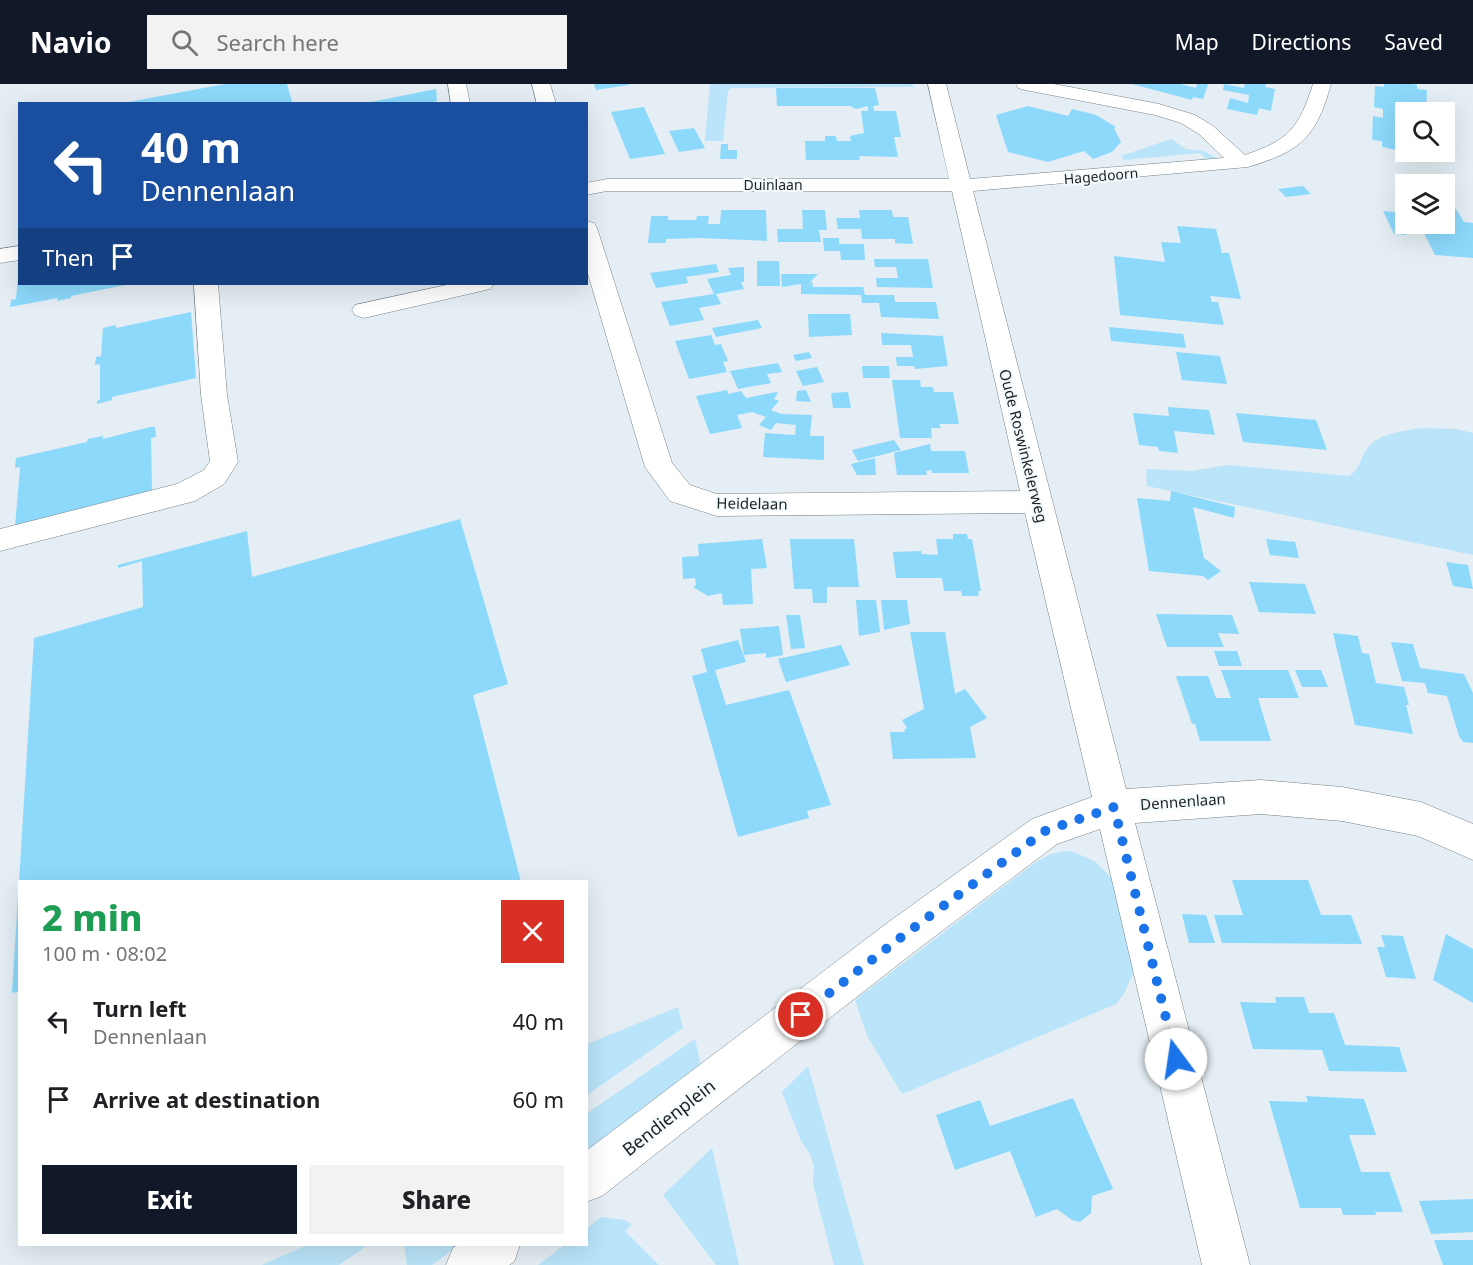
<!DOCTYPE html>
<html lang="en">
<head>
<meta charset="utf-8">
<style>
  body { margin:0; font-family:"Noto Sans",sans-serif; background:#f2f2f2; color:#202124; height:100vh; display:flex; flex-direction:column; font-size:22px; white-space:nowrap }
  * { box-sizing:border-box; margin:0 }
  p { font-size:20px; color:#757577 }
  .icon { flex:none; width:33px; height:33px; fill:none; stroke:currentColor; stroke-width:2; stroke-linecap:round; stroke-linejoin:round }
  .map { position:relative; flex:1; overflow:hidden }
  .drawer { position:absolute; left:18px; top:796px; width:570px; height:366px; display:flex; flex-direction:column; background:#fff; border-radius:0px; box-shadow:0 6px 24px #0002 }
  .drawer>* { flex:none }
  .top-card { position:absolute; left:18px; top:18px; width:570px; height:183px; border-radius:0px; box-shadow:0 6px 24px #0002; background:#1a4fa0; color:#fff; overflow:hidden }
  .tools { position:absolute; left:1395px; top:18px; display:grid; gap:12px }
  .tools a { display:grid; place-items:center; width:60px; height:60px; border-radius:0px; background:#fff; box-shadow:0 6px 24px #0002; font-size:30px }
  .pin { position:absolute; display:grid; place-items:center; width:51px; height:51px; color:#fff; margin:-26px; border:3px solid #fff; border-radius:50%; box-shadow:0 2px 6px #0007 }
  .me { position:absolute; width:66px; margin:-33px; rotate:346deg; stroke-linejoin:round; filter:drop-shadow(0 0 4px #0008) }
  .turn { display:flex; align-items:center; gap:21px; height:126px; padding:0 24px; font-size:27px }
  .turn .icon { width:78px; height:78px; stroke-width:2.5 }
  .turn b { display:block; font-size:42px; line-height:51px }
  .then { display:flex; align-items:center; height:57px; padding:0 24px; background:#0003; gap:12px; font-size:22px }
  .round { display:grid; place-items:center; flex:none; width:63px; height:63px; border-radius:0px; background:#f2f2f2 }
  .overview { display:flex; align-items:center; justify-content:space-between; height:102px; padding:0 24px }
  h1 { font-size:36px; font-weight:800; line-height:45px; color:#1e9e55 }
  .action { display:flex; gap:12px; margin-top:auto; padding:12px 24px }
  .action a { flex:1; height:69px; border-radius:0px; background:#111827; color:#fff; font-size:24px; font-weight:800; line-height:69px; text-align:center }
  .action a+a { background:#f2f2f2; color:#202124 }
  ul { padding:0; list-style:none }
  li { display:flex; align-items:center; gap:18px; height:78px; padding:0 24px }
  li div { flex:1 }
  li b { display:block; font-size:22px }
  li em { font-style:normal }
  header { display:flex; align-items:center; gap:36px; box-sizing:border-box; height:84px; padding:0 30px; background:#111827; color:#fff }
  header strong { font-size:28px }
  nav { display:flex; gap:33px; margin-inline-start:auto; font-size:21px }
  .search { width:420px; height:54px; background:#f2f2f2; display:flex; align-items:center; gap:15px; box-sizing:border-box; padding:0 21px; border-radius:0px; color:#757577; font-size:22px }
  .map>svg:first-child { display:block }
  .green { fill:#bae4f9 }
  .building { fill:#8cd9fc }
  .lines { fill:none; stroke-linecap:round; stroke-linejoin:round }
  .minor-casing { stroke:#778186; stroke-width:1 }
  .minor { fill:#fff; fill-rule:evenodd }
  .route { stroke:#1a73e8; stroke-width:10; stroke-dasharray:0 18 }
  .labels { text-anchor:middle; stroke-width:4.5; stroke-linejoin:round; paint-order:stroke }
  .far-street-label { font-size:14px; fill:#1f2224; stroke:#f4fbfe }
  .street-label { font-size:15px; fill:#1f2224; stroke:#f4fbfe }
  .near-street-label { font-size:18px; fill:#1f2224; stroke:#f4fbfe }
</style>
</head>
<body>
<header>
<strong>Navio</strong>
<div class="search"><svg class="icon" aria-label="search" viewBox="0 0 24 24"><circle cx="10" cy="10" r="6"/><path d="M15 15l6 6"/></svg>Search here</div>
<nav><a>Map</a><a>Directions</a><a>Saved</a></nav>
</header>
<div class="map">
<svg width="1473" height="1181" viewBox="0 0 1473 1181">
  <rect width="100%" height="100%" fill="#e4eef4"/>
  <path class="green" d="M710,0H913V3L731,4L728,6L723,57H705Z
    M1171,55L1186,65L1204,67L1220,76L1208,78L1200,69L1124,76L1121,72Z
    M1422,344L1456,345L1473,349V471L1147,402L1146,385L1192,387L1228,381L1349,392C1362,384 1360,370 1371,360C1381,350 1408,346 1422,344Z
    M1064,767L1074,768L1096,778L1113,796L1136,882L1124,910L1116,920L1109,923L902,1010L867,952L855,916L1036,778L1051,770Z
    M678,923L683,944L587,1011V960Z
    M695,955L701,982L587,1067L586,1030Z
    M808,982L864,1181H834L813,1100L814,1082L810,1070L801,1057L782,1008Z
    M712,1064L739,1181H716L663,1111Z
    M601,1133L624,1136L632,1140L625,1147L659,1181H538L564,1161H586L587,1144Z
    M307,1161H368L339,1181H262Z
    M404,1161H459L432,1181H407Z"/>
  <path class="building" d="M225,0H287L292,18L118,20Z
    M594,0H629V1L596,6Z
    M1132,0H1180L1196,4L1197,0H1208L1203,15L1193,13L1192,16Z
    M1224,0L1244,4L1245,0H1266L1265,3L1275,5L1271,27L1259,24L1257,31L1227,25L1230,14L1248,19L1249,11L1223,6Z
    M1384,0H1412L1417,1V5L1427,6L1426,26L1399,20L1398,28L1406,29V54L1398,52V60L1406,62V68L1382,63V57L1372,56L1373,32L1383,34V25L1374,23L1375,2L1384,3Z
    M776,4H875L879,21L873,22L874,27H896L901,53H894L898,73L859,72L860,76H806L805,57H825V52H836L837,57H851L850,52L864,49L861,27H868V22L856,25L850,22H777Z
    M436,5L437,17L424,20H361Z
    M1028,22L1068,32L1072,25L1096,31L1116,43L1114,44L1121,58L1112,68L1093,75L1084,67L1048,78L1008,68L996,31Z
    M644,23L665,70L630,75L611,28Z
    M694,44L705,64L679,68L669,47Z
    M721,60H728V66H737V75H720Z
    M1303,102L1311,110L1286,113L1278,105Z
    M1444,124L1456,125L1464,138L1473,139V174L1435,171L1423,147H1418L1414,140H1444Z
    M721,126H766L767,157L699,154L666,155V159H648L651,132H668V136H696L697,132H709L708,140H720Z
    M802,126H825L827,146H819L821,158H778L777,145H803Z
    M859,126H892L893,133H908L913,160L895,159V155H862L861,145H838L836,134H860Z
    M1383,127L1395,128L1406,151L1394,150Z
    M1177,142L1216,145L1222,169H1229L1241,215L1210,212L1212,218H1218L1224,241L1120,231L1114,172L1165,178L1161,158L1181,159Z
    M823,154H839V160H864L865,176H841L840,167H824Z
    M874,175H928L933,204L877,203L876,194H898L896,183H875Z
    M757,177H779L780,202H757Z
    M716,180L719,188L686,193L688,199L656,204L650,189Z
    M744,183V198H741L744,205L716,210L721,220L699,224L704,236L670,242L661,218L714,210L707,195L731,191L728,184Z
    M781,190H818L804,204L812,197L813,203H863L865,211H894L895,218H936L939,235L881,233L879,219H862L861,211L801,210V200L782,203Z
    M18,192L20,200L125,201L71,212V214L57,217L58,214L10,223L11,216L16,215Z
    M191,228L196,294L112,313V316L97,320V317L100,316V280L95,281L96,273L101,272L103,244L116,241V244Z
    M808,230H850L852,251L809,253Z
    M758,236L762,244L716,253L712,244Z
    M1109,243L1183,250L1186,264L1111,257Z
    M881,249L943,252L948,282L915,285L914,282H897L896,273H913L911,261H882Z
    M711,251L715,261L721,260L728,277L723,278L727,288L689,295L675,257Z
    M809,268L812,274L796,277L793,271Z
    M1176,268L1220,272L1227,300L1182,296Z
    M778,279L782,288L767,290L771,299L738,305L730,287Z
    M862,282H889L890,294H863Z
    M817,283L824,298L803,302L796,287Z
    M892,296H920L921,303H933L934,308H953L959,340H939L941,344H931L932,354H900Z
    M727,306L728,310L741,307L746,314L776,308L778,309L774,315L779,317L771,326L781,330L812,331L810,352H824V376L763,373L765,349L795,351L796,341L776,339L771,346L759,341L766,333L752,328L737,331L742,344L710,350L696,312Z
    M806,306L811,318L796,317L797,307Z
    M848,308L851,324H833L831,309Z
    M1168,323L1209,326L1215,351L1174,347L1178,369L1159,367L1158,363L1139,361L1133,329L1169,332Z
    M1236,329L1316,336L1327,366L1243,358Z
    M150,343H155L156,353L151,354L152,408L15,443L20,383L15,384L16,374L87,358L88,355L103,352V355Z
    M894,356L901,366L858,377L852,366Z
    M930,360L931,367H965L969,389H932L931,386L926,387L927,391H897L894,369Z
    M875,374L876,391H857L851,380Z
    M1171,407L1235,423L1234,434L1193,423L1204,474L1221,487L1208,496L1203,492L1149,487L1137,414L1170,417Z
    M460,435L508,600L473,611L521,798H19L34,554L143,523L142,477L118,484V481L247,447L252,493Z
    M953,450H967L968,455H972L981,507H978L979,512H962L961,507H944L942,494H896L893,468L921,467L922,470L938,471L936,455H953Z
    M762,455L767,484L751,485L753,520L723,521L722,509L708,512L693,503L696,501L695,494L683,495L682,473L699,472L698,460Z
    M790,455H854L859,503H827V519H813L812,505H794Z
    M1266,455L1295,458L1299,474L1270,471Z
    M1446,478L1468,481L1473,505L1453,502Z
    M1249,498L1305,500L1316,530L1259,528Z
    M856,516H876L880,548L859,552Z
    M881,516H907L910,540L884,546Z
    M1156,530L1232,531L1239,550L1218,549L1224,563H1167Z
    M786,531H800L805,564L791,565Z
    M779,542L783,571L766,574V569L744,571L740,545Z
    M910,548H945L955,610L965,605L987,634L970,643L976,674L893,675L890,648H905L904,646L907,644L902,636L924,625Z
    M1333,549L1358,552L1362,569L1369,570L1376,599L1404,603L1409,621H1406L1413,650L1355,641Z
    M738,556L746,578L715,586L726,621L789,606L831,721L807,727L809,734L738,753L692,592L707,588L701,565Z
    M1391,558L1413,560L1420,584L1464,590L1473,609V659L1463,658L1459,652L1447,612L1428,609L1425,599L1402,597Z
    M841,561L850,581L786,598L778,575Z
    M1214,567H1237L1242,582H1219Z
    M1221,586H1288L1299,614H1258L1271,657H1200L1195,640H1192L1176,592H1208L1216,614H1231Z
    M1295,586H1321L1328,603H1302Z
    M1232,796H1308L1321,831H1351L1362,860L1222,859L1214,831H1243Z
    M18,813L20,907L12,909Z
    M1182,830L1206,831L1215,859H1189Z
    M1446,850L1473,865V919L1433,896Z
    M1381,851L1403,852L1416,895L1386,893L1377,863H1385Z
    M1275,913H1304L1309,929H1334L1345,961L1399,963L1407,988L1329,987L1322,966L1253,965L1240,918L1276,919Z
    M1306,1012L1364,1015L1376,1051H1349L1361,1088H1389L1403,1128H1375L1376,1131H1343L1341,1124H1300L1269,1017L1308,1018Z
    M1073,1014L1113,1105L1092,1112L1091,1129L1080,1138L1072,1136L1057,1125L1036,1133L1010,1067L955,1086L936,1031L980,1016L990,1042Z
    M1473,1115V1148L1431,1150L1419,1117Z
    M1434,1156H1473V1181H1443Z"/>
  <g class="lines">
    <g class="minor-casing">
      <path id="minor" d="M448,0H466L470,20H451Z
        M532,0H550L556,20H537Z
        M928,0H946L970,95L1224,74L1199,50L1181,39L1155,31L1025,6L1018,4L1016,0H1054L1159,20L1195,31L1213,42L1245,71C1289,56 1299,44 1313,0H1331C1316,54 1301,67 1248,83L973,107L1126,705L1261,696L1342,703L1421,718L1473,740V776L1418,752L1342,737L1261,730L1135,739L1250,1181H1202L1100,745L1057,760L918,865L602,1112L586,1118V1067L890,837L1032,735L1092,713L1025,429L717,432L670,417L645,383L586,183V137L594,139L597,144L672,379L690,401L717,410L1020,407L952,107H607L586,111V99L607,95H949Z
        M20,162V176L0,179V165Z
        M194,200H218L227,311L238,378L224,400L195,417L0,467V445L177,400L204,386L210,377L201,311Z
        M451,200H494L490,205L364,234L355,231L352,226L355,221Z
        M458,1161H520L514,1178L509,1181H446L453,1164Z"/>
    </g>
    <use href="#minor" class="minor"/>
  </g>
  <g class="lines">
    <path class="route" d="M801,931L904,851L1045,747L1114,723L1176,975"/>
  </g>
  <g class="labels">
    <g class="far-street-label">
      <text transform="translate(1101 92) rotate(-5)" y="5">Hagedoorn</text>
      <text x="773" y="106">Duinlaan</text>
    </g>
    <g class="street-label">
      <text transform="translate(1023 362) rotate(76)" y="5">Oude Roswinkelerweg</text>
      <text transform="translate(752 420) rotate(1)" y="5">Heidelaan</text>
      <text transform="translate(1183 718) rotate(-4)" y="5">Dennenlaan</text>
    </g>
    <g class="near-street-label">
      <text transform="translate(669 1034) rotate(-38)" y="6">Bendienplein</text>
    </g>
  </g>
</svg>
<div class="tools">
<a><svg class="icon" aria-label="search" viewBox="0 0 24 24"><circle cx="10" cy="10" r="6"/><path d="M15 15l6 6"/></svg></a>
<a><svg class="icon" aria-label="layers" viewBox="0 0 24 24"><path d="M12 4l9 5-9 5-9-5zM3 14l9 5 9-5"/></svg></a>
</div>
<div class="pin" style="left:801px;top:931px;background:#d93025"><svg class="icon" aria-label="arrive" viewBox="0 0 24 24"><path d="M6 21V4h12l-3 4 3 4H6"/></svg></div>
<svg class="me" style="left:1176px;top:975px" viewBox="-20 -20 40 40"><circle r="19" fill="#fff"/><path d="M0-13L10 11 0 6-10 11z" fill="#1a73e8"/></svg>
<div class="top-card">
<div class="turn"><svg class="icon" aria-label="left" viewBox="0 0 24 24"><path d="M17 20v-9H6M10 6l-5 5 5 5"/></svg><div><b>40 m</b>Dennenlaan</div></div>
<div class="then">Then<svg class="icon" aria-label="arrive" viewBox="0 0 24 24"><path d="M6 21V4h12l-3 4 3 4H6"/></svg></div>
</div>
<section class="drawer">
<div class="overview"><div><h1>2 min</h1><p>100 m · 08:02</p></div><a class="round" style="background:#d93025;color:#fff"><svg class="icon" aria-label="close" viewBox="0 0 24 24"><path d="M6 6l12 12M18 6L6 18"/></svg></a></div>
<ul>
<li><svg class="icon" aria-label="left" viewBox="0 0 24 24"><path d="M17 20v-9H6M10 6l-5 5 5 5"/></svg><div><b>Turn left</b><p>Dennenlaan</p></div><em>40 m</em></li>
<li><svg class="icon" aria-label="arrive" viewBox="0 0 24 24"><path d="M6 21V4h12l-3 4 3 4H6"/></svg><div><b>Arrive at destination</b></div><em>60 m</em></li>
</ul>
<div class="action"><a>Exit</a><a>Share</a></div>
</section>
</div>
</body>
</html>
